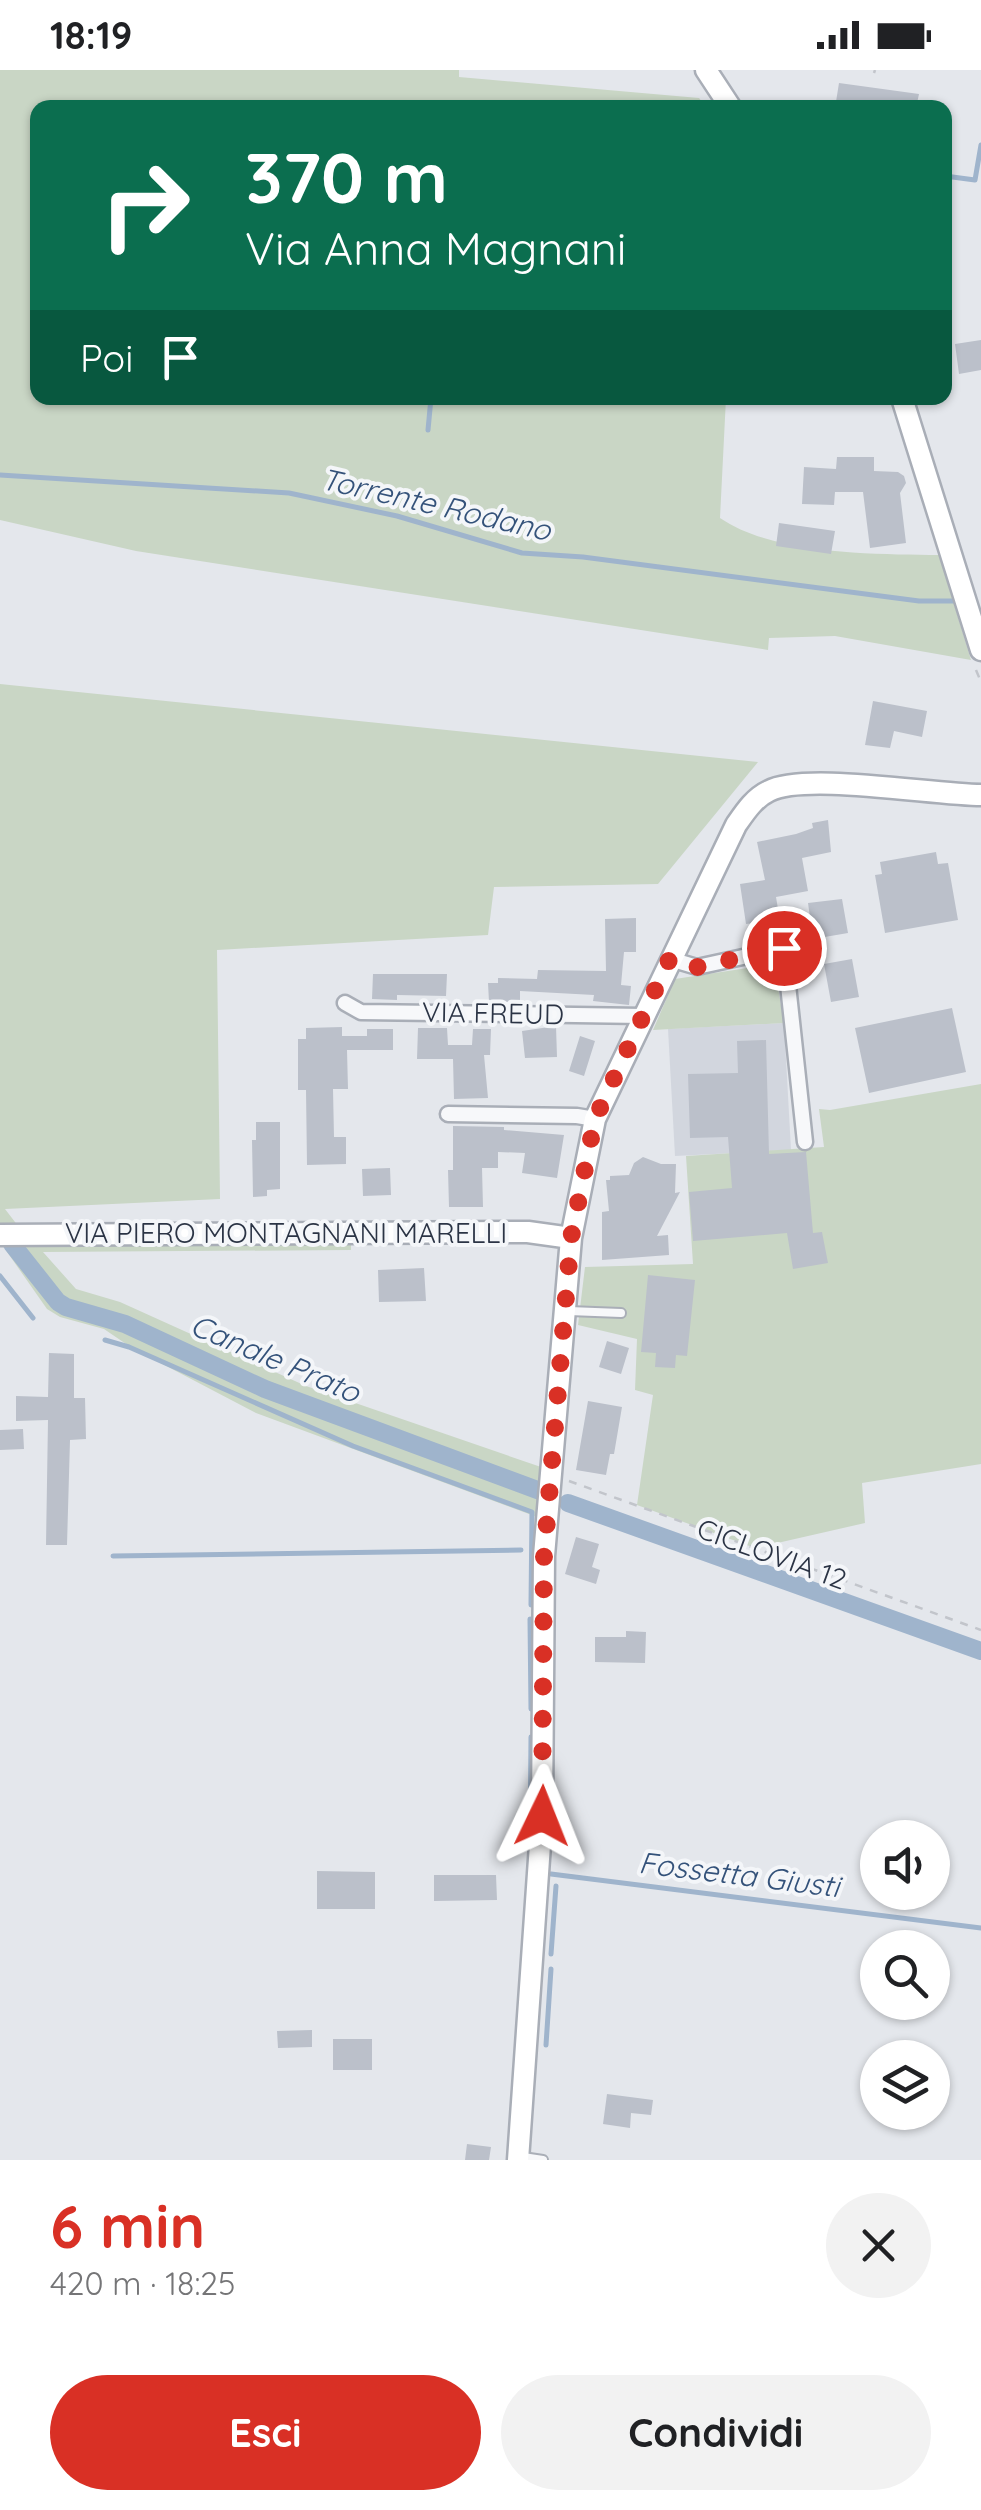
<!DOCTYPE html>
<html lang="it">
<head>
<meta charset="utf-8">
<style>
  body { margin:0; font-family:Quicksand,sans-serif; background:#f2f2f2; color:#202124; height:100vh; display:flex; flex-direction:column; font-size:38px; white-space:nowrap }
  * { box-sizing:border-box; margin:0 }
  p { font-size:32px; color:#757577 }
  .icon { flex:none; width:55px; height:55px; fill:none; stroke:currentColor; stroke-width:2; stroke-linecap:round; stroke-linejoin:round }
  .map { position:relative; height:2090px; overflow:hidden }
  .details { display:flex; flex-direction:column; background:#fff; flex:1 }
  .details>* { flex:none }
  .hud { position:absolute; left:30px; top:30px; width:922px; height:305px; border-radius:20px; box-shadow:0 2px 8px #0004; background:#0b6e4f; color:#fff; overflow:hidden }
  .fabs { position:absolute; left:860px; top:1750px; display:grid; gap:20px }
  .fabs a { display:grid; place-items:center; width:90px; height:90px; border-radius:50%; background:#fff; box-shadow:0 2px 8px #0004; font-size:50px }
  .pin { position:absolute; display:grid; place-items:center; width:85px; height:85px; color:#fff; margin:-42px; border:5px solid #fff; border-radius:50%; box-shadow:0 2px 10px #0007 }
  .me { position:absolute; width:110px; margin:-55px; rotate:2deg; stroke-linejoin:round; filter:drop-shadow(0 0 8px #0008) }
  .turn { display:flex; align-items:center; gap:35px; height:210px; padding:0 50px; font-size:45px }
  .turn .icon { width:130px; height:130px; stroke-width:2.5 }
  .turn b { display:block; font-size:70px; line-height:85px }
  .then { display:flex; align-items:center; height:95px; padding:0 50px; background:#0003; gap:20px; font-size:38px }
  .round { display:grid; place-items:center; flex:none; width:105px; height:105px; border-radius:52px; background:#f2f2f2 }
  .overview { display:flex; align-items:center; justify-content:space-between; height:170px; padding:0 50px }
  h1 { font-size:60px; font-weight:700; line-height:75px; color:#d93025 }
  .cta { display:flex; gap:20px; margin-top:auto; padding:20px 50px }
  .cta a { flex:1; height:115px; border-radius:60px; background:#d93025; color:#fff; font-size:40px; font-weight:700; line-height:115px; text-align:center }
  .cta a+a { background:#f2f2f2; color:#202124 }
  .status { display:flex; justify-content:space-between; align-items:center; height:70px; padding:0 50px; background:#fff; direction:ltr }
  .status svg { height:28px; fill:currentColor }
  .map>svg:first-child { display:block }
  .built { fill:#d2d6de }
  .green { fill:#c9d6c5 }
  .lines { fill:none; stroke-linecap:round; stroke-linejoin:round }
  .stream { stroke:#9fb4cc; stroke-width:5 }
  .canal { stroke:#9fb4cc; stroke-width:18 }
  .building { fill:#bbc0ca }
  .lane-casing { stroke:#a9aeb7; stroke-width:12 }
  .street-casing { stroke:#a9aeb7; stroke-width:19 }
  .secondary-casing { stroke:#a9aeb7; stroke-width:25 }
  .path { stroke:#c2c5cb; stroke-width:2.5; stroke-dasharray:8 8; stroke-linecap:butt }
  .lane { stroke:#f7f8fa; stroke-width:8 }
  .street { stroke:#f7f8fa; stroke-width:14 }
  .secondary { stroke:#fff; stroke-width:20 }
  .route { stroke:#d93025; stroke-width:18; stroke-dasharray:0 32.4 }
  .labels { text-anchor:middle; stroke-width:8; stroke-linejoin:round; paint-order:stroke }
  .street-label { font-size:28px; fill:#2b3445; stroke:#f4f6f9 }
  .water-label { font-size:30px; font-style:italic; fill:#34527a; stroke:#f4f6f9 }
</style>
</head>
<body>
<div class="status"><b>18:19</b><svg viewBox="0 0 49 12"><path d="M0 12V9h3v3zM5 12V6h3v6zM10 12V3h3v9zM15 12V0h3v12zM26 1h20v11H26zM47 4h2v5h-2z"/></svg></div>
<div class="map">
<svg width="981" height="2090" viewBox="0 0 981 2090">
  <rect width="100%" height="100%" fill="#e4e7ec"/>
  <path class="built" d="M784,953L791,1080L675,1086L668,959Z"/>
  <path class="green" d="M0,0H459V7L699,28L706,37L38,38V328H726L720,448C774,485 875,484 939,485L971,590L835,566L769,568L768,580L136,481L0,450Z
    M0,614L758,692L658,814L494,817L488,865L217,880L220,1129L5,1139L25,1165H0Z
    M774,894L784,953L653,960L675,909Z
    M981,1014V1394L862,1413L865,1453L755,1478L637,1435L653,1325L635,1320L637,1269L578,1255L585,1197L693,1194L686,1086L824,1077L819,1039L830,1040Z
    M351,1170V1180L43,1182L76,1219L120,1232L306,1316L541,1397L537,1447L256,1343L132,1278L104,1259L60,1247L47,1239L5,1179L7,1173Z"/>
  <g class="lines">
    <path class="stream" d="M945,106L975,110L981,75
      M428,360L431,328
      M0,405L289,423L397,446L522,483L583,487L919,531H960
      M0,1206L33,1248
      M105,1270L129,1277L353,1376L532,1442L531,1535
      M113,1486L521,1480
      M530,1549L531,1639
      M530,1779L531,1667
      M551,1804L981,1858
      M551,1884L556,1816
      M546,1975L551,1899"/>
    <path class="canal" d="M12,1174L58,1232L66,1237L125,1254L265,1319L540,1421
      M568,1433L981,1581"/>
  </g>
  <path class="building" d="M839,13L919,24L916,38H835Z
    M981,270V300L959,304L955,274Z
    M837,387H874V401L898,402L904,406L906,413L900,423L906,473L870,478L863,422H835L834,435L802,434L804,397L836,399Z
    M779,453L835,461L831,484L776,476Z
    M873,631L927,641L922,667L894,661L890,678L865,675Z
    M828,750L831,782L802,788L808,821L776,827L779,845L766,847L767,851L746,854L740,814L765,810L757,772L796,764L813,758L812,753Z
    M936,782L938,794L948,793L958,850L885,863L875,805L882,804L880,792Z
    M842,829L848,863L813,869L808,833Z
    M636,848V882H624L621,915L631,916L629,935L593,931L594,925L520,921V932H489L488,913H498V908L537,909L538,900L606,901L605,849Z
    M852,889L859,927L831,932L824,894Z
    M373,904H447L446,926L397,925V930L372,929Z
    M952,938L966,1002L869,1023L855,958Z
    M556,956L557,987L525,988L522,961Z
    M342,957V966H367V959H393V980H347L348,1019H333L334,1067H346V1094L307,1095L306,1020H298V969H306V958Z
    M418,958H447L448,975H472L473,959H491L490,985H484L488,1028L454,1029L453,989H417Z
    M580,966L595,971L584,1006L569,1001Z
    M766,970L769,1084L806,1082L813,1163L822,1162L828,1193L793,1199L787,1163L693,1171L689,1122L732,1118L728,1067L690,1068L688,1004L738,1003L737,971Z
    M256,1052H280V1119L267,1120V1126L253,1127L252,1070H256Z
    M453,1056L504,1057V1060L564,1065L557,1108L522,1103L525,1083L498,1082V1098H482L483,1137H449L448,1100H453Z
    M643,1087L661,1094H676L675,1123L680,1122L657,1166L668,1165L669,1185L602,1190V1142L609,1141L606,1110H610V1106L629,1105L634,1093Z
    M390,1098L391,1125L363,1126L362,1099Z
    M424,1198L426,1231L379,1232L378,1200Z
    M648,1205L695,1210L687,1286L676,1285L675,1298L655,1297L656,1283L641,1282Z
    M607,1271L629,1278L621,1304L599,1297Z
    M49,1283L74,1284V1328H85L86,1369L70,1370L67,1475H46L48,1350L16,1351V1326L48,1327Z
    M588,1331L622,1337L614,1384H610L606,1405L576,1400Z
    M23,1359L24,1379L0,1380V1360Z
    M576,1467L599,1474L592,1497L600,1500L596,1514L565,1504Z
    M626,1561L646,1562L645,1593L595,1592V1567H626Z
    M317,1801L375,1802V1839H317Z
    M434,1805H496L497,1830L434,1831Z
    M312,1960V1977L278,1978L277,1961Z
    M333,1969H372V2000H333Z
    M607,2024L653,2030L651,2045L631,2043L630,2058L603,2054Z
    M467,2074L491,2077L489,2090H465Z"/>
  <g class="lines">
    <g class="lane-casing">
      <path id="lane" d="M569,1241L621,1243
        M523,2087L543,2090"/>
    </g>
    <g class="street-casing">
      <path id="street" d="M670,889L697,897L784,878L805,1072
        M345,933L361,942L643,946
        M448,1044L577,1046L595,1049"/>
    </g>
    <g class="secondary-casing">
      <path id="secondary" d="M706,0L731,38
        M902,328L981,580
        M0,1165L528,1162L571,1168
        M518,2090L542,1746L544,1486L571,1168L595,1049L736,755C745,742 754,728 769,721C805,702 934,725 981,725"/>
    </g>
    <path class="path" d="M874,3L875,0
      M976,600L981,612
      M569,1411L981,1560"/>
    <use href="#lane" class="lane"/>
    <use href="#street" class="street"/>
    <use href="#secondary" class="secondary"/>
  </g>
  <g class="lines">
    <path class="route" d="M542,1746L544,1486L571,1168L595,1049L670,888L697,897L784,878"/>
  </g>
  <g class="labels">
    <g class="street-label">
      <text transform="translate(493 943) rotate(1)" y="10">VIA FREUD</text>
      <text x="286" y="1173">VIA PIERO MONTAGNANI MARELLI</text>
      <text transform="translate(772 1484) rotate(20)" y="10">CICLOVIA 12</text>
    </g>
    <g class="water-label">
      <text transform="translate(436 435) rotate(13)" y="10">Torrente Rodano</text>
      <text transform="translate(275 1289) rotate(23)" y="10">Canale Prato</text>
      <text transform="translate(739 1805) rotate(7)" y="10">Fossetta Giusti</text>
    </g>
  </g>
</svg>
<div class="fabs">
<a><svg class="icon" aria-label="sound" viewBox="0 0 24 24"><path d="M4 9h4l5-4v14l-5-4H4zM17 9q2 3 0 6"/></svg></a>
<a><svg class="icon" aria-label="search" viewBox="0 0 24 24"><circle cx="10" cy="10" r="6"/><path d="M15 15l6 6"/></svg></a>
<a><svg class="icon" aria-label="layers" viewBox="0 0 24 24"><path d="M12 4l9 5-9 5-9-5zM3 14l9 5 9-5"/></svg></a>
</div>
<div class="pin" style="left:784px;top:878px;background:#d93025"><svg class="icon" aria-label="arrive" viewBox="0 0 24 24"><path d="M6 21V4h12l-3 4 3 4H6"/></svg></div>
<svg class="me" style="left:542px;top:1746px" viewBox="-20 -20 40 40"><path d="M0-17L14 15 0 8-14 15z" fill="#d93025" stroke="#fff" stroke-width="4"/></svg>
<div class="hud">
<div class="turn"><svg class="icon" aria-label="right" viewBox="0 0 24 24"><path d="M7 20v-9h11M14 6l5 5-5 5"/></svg><div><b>370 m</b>Via Anna Magnani</div></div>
<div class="then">Poi<svg class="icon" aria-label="arrive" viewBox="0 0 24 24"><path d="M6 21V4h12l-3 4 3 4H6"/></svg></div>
</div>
</div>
<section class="details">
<div class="overview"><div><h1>6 min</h1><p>420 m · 18:25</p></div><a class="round"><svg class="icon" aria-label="close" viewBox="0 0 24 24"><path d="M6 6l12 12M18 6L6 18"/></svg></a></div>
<div class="cta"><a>Esci</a><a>Condividi</a></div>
</section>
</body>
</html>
